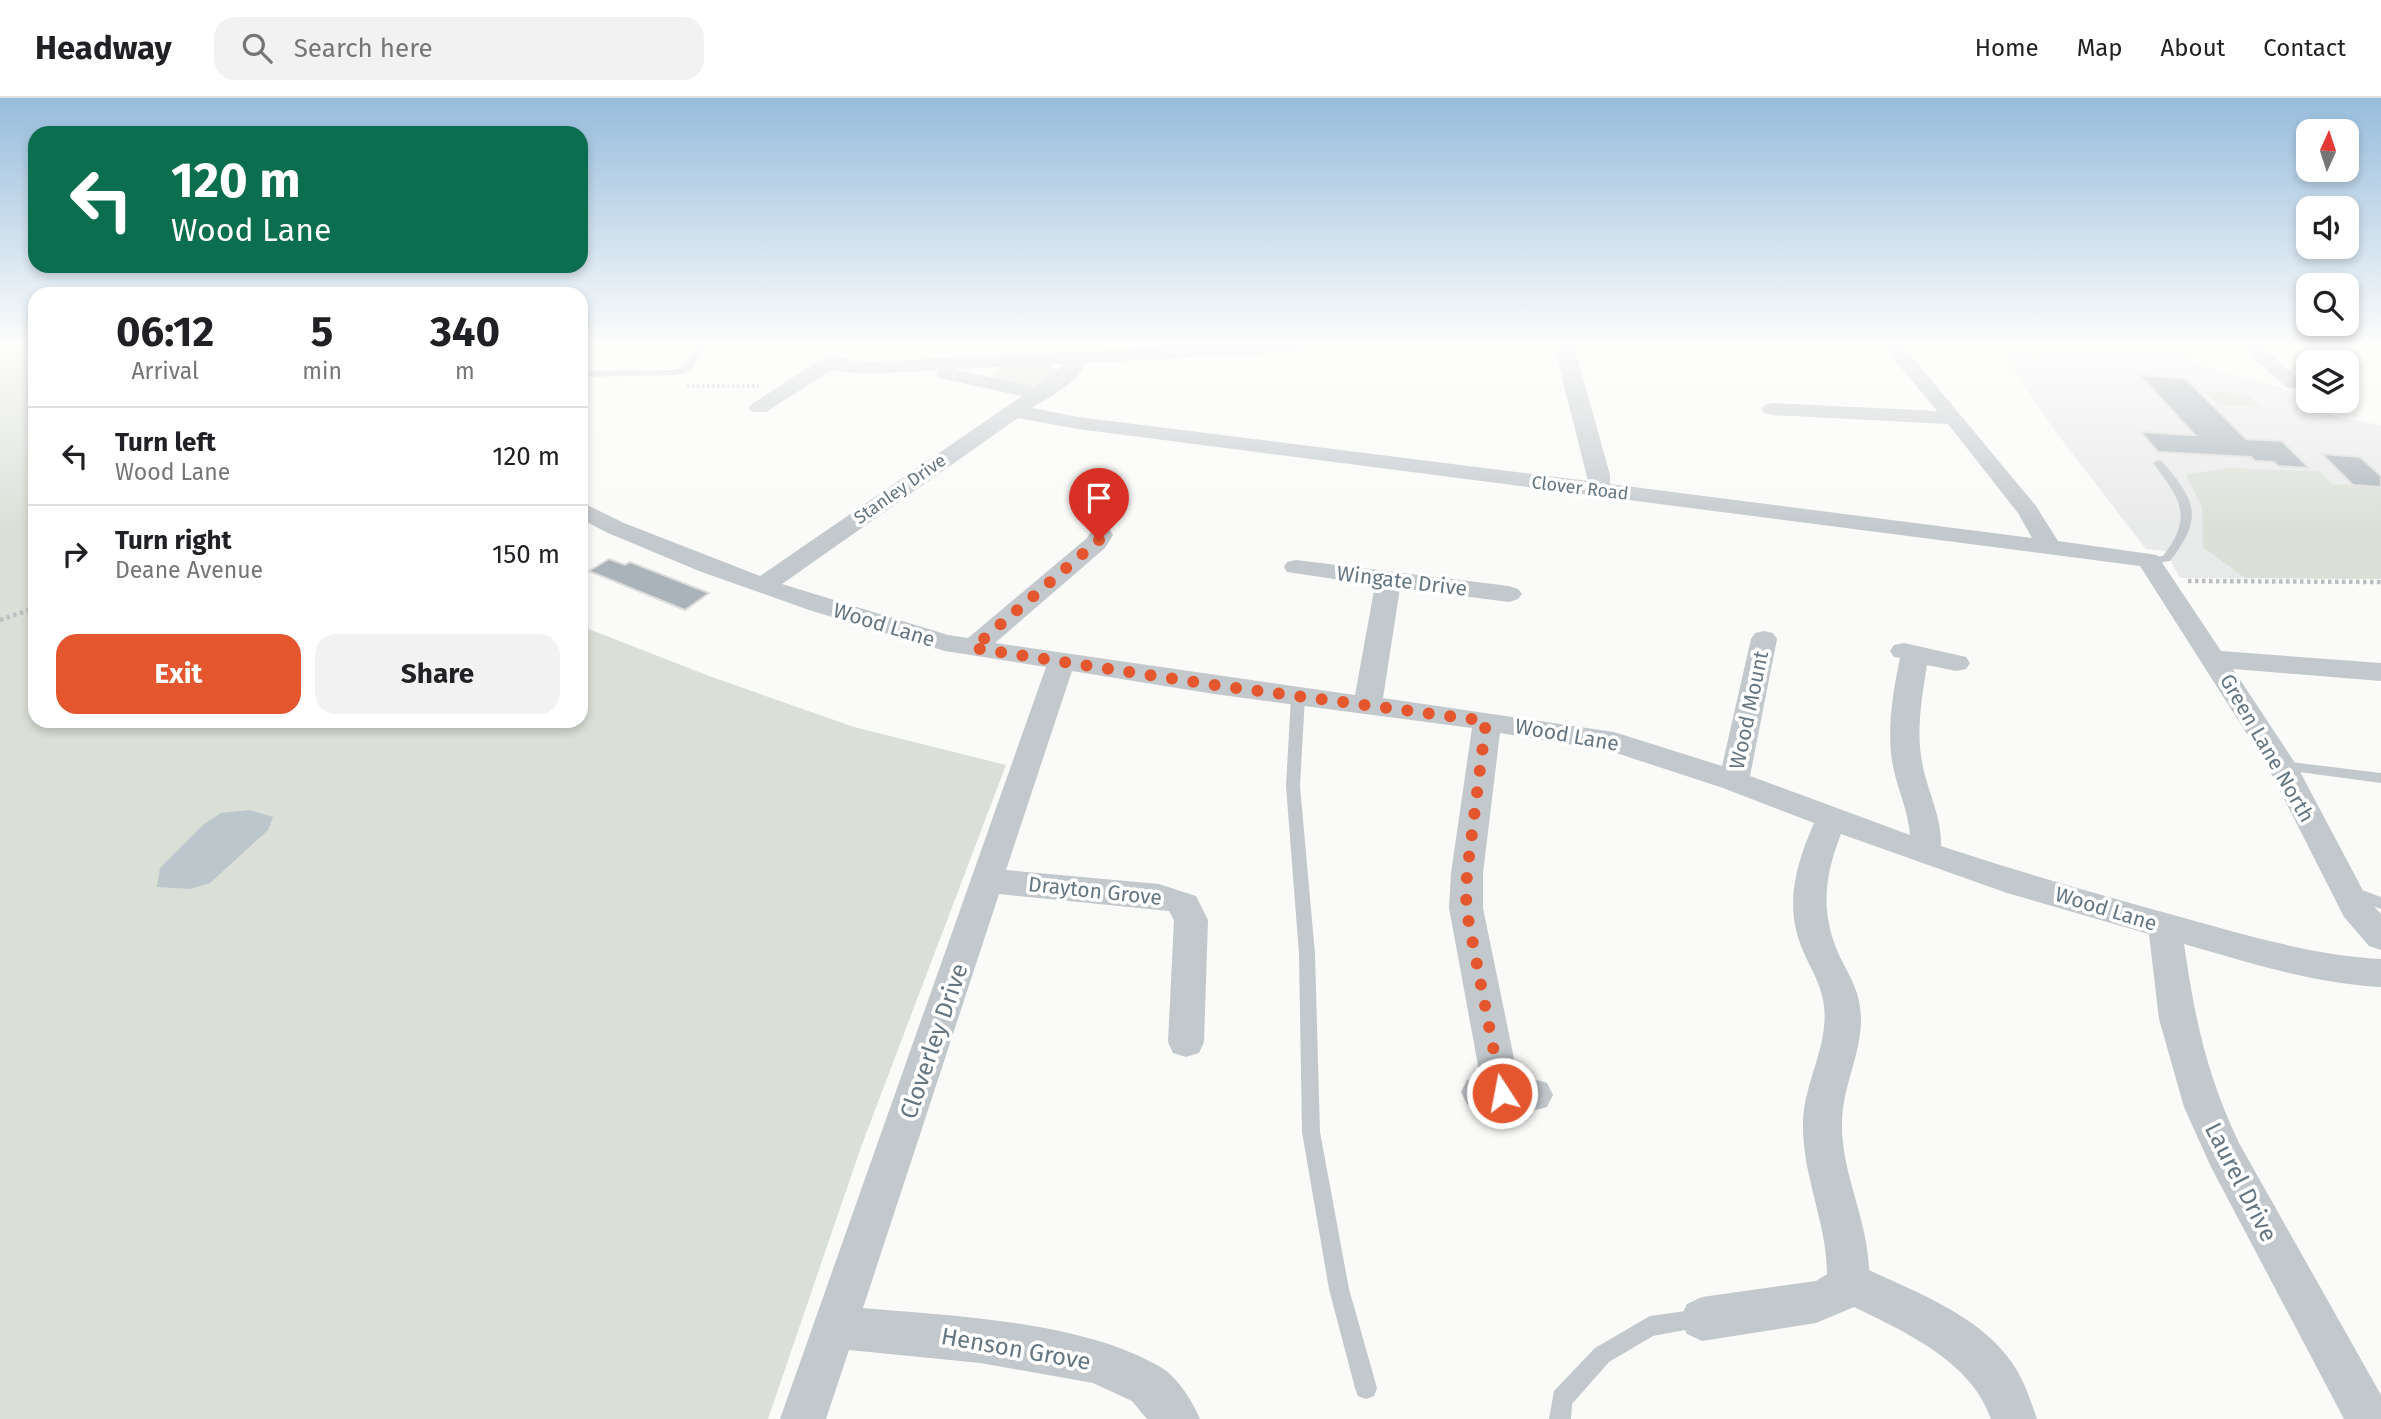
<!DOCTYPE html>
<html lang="en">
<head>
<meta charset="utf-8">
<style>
  body { margin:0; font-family:"Fira Sans",sans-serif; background:#f2f2f2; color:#202124; height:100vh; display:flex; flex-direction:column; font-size:26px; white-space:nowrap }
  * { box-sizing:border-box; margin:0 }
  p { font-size:23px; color:#757577 }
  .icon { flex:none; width:38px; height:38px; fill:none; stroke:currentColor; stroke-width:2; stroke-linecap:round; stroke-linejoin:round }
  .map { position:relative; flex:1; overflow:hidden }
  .sheet { position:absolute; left:28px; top:189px; width:560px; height:441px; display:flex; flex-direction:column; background:#fff; border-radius:21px; box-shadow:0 4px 10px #0003 }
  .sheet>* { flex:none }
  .hud { position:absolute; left:28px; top:28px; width:560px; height:147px; border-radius:21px; box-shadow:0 4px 10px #0003; background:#0b6e4f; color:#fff; overflow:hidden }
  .needle { width:46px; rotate:3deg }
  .buttons { position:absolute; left:2296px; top:21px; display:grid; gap:14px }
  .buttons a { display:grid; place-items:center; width:63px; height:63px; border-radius:14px; background:#fff; box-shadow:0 4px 10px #0003; font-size:35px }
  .pin { position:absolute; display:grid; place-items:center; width:60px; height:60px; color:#fff; margin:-72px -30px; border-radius:50% 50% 50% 0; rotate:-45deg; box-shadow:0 0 7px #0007 }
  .pin .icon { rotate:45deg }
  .me { position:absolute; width:77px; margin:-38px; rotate:349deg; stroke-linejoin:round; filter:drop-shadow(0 0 5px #0008) }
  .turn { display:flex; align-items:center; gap:24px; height:147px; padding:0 28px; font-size:32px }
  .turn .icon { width:91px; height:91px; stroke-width:2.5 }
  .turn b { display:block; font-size:49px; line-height:60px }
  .eta { display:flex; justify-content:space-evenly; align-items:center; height:119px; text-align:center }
  .eta b { font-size:42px; font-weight:700; line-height:49px }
  .button { display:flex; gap:14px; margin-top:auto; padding:14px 28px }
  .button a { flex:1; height:80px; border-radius:21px; background:#e4572e; color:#fff; font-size:28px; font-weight:700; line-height:80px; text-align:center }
  .button a+a { background:#f2f2f2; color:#202124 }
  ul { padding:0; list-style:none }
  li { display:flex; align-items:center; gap:21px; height:98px; padding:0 28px; border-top:2px solid #e0e0e0 }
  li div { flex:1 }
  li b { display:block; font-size:26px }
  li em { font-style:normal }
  header { display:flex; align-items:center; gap:42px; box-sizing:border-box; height:98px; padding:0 35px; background:#fff; border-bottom:2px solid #e0e0e0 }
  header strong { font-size:33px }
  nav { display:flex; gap:38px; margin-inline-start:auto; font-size:24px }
  .search { width:490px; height:63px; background:#f2f2f2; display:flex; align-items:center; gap:18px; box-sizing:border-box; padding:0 24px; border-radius:21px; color:#757577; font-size:26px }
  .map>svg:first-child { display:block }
  .built { fill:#e8e9e9 }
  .green { fill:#dadfd7 }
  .water { fill:#bbc7cb }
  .building { fill:#aab3b9; stroke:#dcdcda; stroke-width:2 }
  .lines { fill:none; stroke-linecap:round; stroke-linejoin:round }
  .path-far1 { stroke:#bbbfc2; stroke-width:3.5; stroke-dasharray:2.5 2.5; stroke-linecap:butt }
  .path { stroke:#bbbfc2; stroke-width:4.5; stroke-dasharray:3.5 3.5; stroke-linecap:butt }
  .service { fill:#c3c8cc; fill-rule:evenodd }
  .minor { fill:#c3c8cc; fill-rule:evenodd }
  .route { stroke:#e4572e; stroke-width:12; stroke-dasharray:0 21.6 }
  .labels { text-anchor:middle; stroke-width:7; stroke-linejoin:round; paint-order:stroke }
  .far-street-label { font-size:18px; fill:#657683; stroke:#fff }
  .street-label { font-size:21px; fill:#657683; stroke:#fff }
  .near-street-label { font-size:24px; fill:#657683; stroke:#fff }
</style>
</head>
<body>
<header>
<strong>Headway</strong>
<div class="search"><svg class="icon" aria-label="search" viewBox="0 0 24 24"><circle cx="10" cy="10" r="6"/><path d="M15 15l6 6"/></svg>Search here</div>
<nav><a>Home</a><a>Map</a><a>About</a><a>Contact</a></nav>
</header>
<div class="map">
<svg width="2381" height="1321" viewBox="0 0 2381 1321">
  <rect width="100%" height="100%" fill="#fafaf8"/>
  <path class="built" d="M1997,248H2179L2192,263L2202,268L2283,290L2340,320L2381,327V481L2180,480L2165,453L2146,451L2058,337Z"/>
  <path class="green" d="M0,248H35V623H581V528L709,578L854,629L1006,667L861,1049L768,1321H0Z
    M1049,266L1058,272C1053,277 1047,284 1041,287C1030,292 1000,285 992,278C999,261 1033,266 1049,266Z
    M2205,293L2246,296L2260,309L2218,307Z
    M2228,370L2319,373L2332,386L2381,389V481L2245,480L2203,449L2202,409L2187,380L2188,376Z"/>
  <path class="water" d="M250,712L273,719L268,732L210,785L190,791L157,789L160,770L204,726L221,715Z"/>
  <path class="building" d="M2140,277L2186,281L2246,341L2282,343L2309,370L2278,368L2274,364L2255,363L2251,359L2158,354L2141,334L2195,337Z
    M2322,356L2360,359L2381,378V389L2353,387Z
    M609,461L625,467L630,464L709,495L685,512L589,473Z"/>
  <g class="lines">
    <path class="path-far1" d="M687,288H759"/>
    <path class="path" d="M2188,483L2381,484
      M0,522L35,510"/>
    <path class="service" d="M697,248H706L690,272L679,277L581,279V273L674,272L684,268Z
      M2158,362L2162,363C2196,403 2204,419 2170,463L2148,466L2142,462L2144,460L2163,458C2194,418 2180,401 2153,365Z
      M1298,595L1305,599L1300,688L1315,856L1320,1034L1349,1191L1377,1290L1374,1298L1366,1301L1358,1298L1355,1290L1329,1191L1302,1034L1299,856L1286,688L1291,599Z
      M2282,663L2381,675V685L2277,671L2275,668Z
      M2351,788L2381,799V811L2345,798L2343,794L2345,790Z
      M1700,1211L1707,1214L1710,1221L1707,1228L1653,1238L1609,1264L1572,1306L1571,1321H1549L1554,1293L1595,1250L1650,1218Z"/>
    <path class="minor" d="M1175,248H1307L1298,254L1085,265C1079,285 1049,299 1032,310L1078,319L1588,383L1554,248H1574L1610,377V386L2032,440L2018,415L1948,326L1772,317L1765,315L1761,311L1765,307L1772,305L1937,313L1883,248H1903L2036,408L2058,443L2157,457L2221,553L2381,565V583L2233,571L2297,668L2368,802L2381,816V852L2369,848L2344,819L2268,669L2140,468L1078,331L1018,320L782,486L948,537L968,540L1087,440L1092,432L1101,430L1110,432L1113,437L1105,450L995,545L1355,597L1375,487L1287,474L1284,469L1287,464L1296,462L1509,488L1518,491L1522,496L1518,501L1509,504L1400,490L1383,600L1614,634L1722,668L1751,541L1755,535L1764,533L1773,535L1777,541L1750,678L1910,737C1908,711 1896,688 1892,663C1887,630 1893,593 1900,560L1894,559L1890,553L1894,547L1904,545L1966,559L1970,565L1966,571L1956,573L1927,567C1922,598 1916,633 1922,664C1927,693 1942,718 1941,748C2019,774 2098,796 2177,818C2245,837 2311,857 2381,861V889C2313,885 2249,865 2184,846C2195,921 2206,975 2239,1045L2381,1297V1321H2344L2211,1069L2184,1009L2159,921L2149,836L2007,795L1841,736C1824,779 1820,816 1840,859C1848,875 1858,891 1860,909C1866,948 1842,986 1842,1025C1841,1075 1868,1122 1869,1172C1916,1194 1979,1218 2010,1262C2023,1279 2030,1301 2037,1321H1991C1971,1263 1905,1234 1854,1209L1816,1225L1702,1243L1687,1236L1680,1221L1687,1206L1702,1199L1816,1183L1827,1176C1827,1126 1803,1079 1803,1029C1802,987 1829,949 1824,908C1822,888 1811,871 1803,853C1784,808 1795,769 1814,725L1723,690L1610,653L1500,635L1483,775V810L1518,980L1534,981L1547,985L1553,997L1547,1009C1524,1017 1490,1014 1467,1006L1461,994L1467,982L1480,978L1449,810L1451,775L1472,630L1214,596L1072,573L1006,772L1159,786L1196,798L1208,822L1204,944L1199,955L1186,959L1173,955L1168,944L1174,822L1169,813L999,796L863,1210C953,1218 1084,1223 1162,1270C1178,1280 1193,1304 1200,1321H1147L1132,1303L1093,1285L980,1265L849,1252L826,1321H780L1046,569L945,553L809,512L699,473L608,435L581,421V404L624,425L760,478L1022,298L939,280L936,276L939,272L865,276L832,272L766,314H752L748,310L752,306L823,260L830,258L865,264ZM1065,266L1035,289L953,271Z
      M2241,248H2262L2304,286L2301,290H2287Z"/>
  </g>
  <linearGradient id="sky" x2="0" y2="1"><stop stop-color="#96bcdc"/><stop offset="0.57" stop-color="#fdfdfc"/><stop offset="1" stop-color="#fdfdfc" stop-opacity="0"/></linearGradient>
  <rect width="2381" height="433" fill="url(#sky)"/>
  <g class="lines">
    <path class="route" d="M1099,442L973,550L1214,587L1486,623L1467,775L1466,810L1502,995"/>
  </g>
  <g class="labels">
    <g class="far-street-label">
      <text transform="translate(1580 390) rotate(7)" y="6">Clover Road</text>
      <text transform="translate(900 391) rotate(-35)" y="6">Stanley Drive</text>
    </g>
    <g class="street-label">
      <text transform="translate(1402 483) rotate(7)" y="7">Wingate Drive</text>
      <text transform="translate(884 527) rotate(17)" y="7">Wood Lane</text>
      <text transform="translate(1749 612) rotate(-78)" y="7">Wood Mount</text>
      <text transform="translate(1567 637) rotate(10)" y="7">Wood Lane</text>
      <text transform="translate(2267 650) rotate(60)" y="7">Green Lane North</text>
      <text transform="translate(1095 793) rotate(6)" y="7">Drayton Grove</text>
      <text transform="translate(2106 811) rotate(17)" y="7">Wood Lane</text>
    </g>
    <g class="near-street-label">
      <text transform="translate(934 943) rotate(-71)" y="8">Cloverley Drive</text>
      <text transform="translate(2241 1084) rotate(63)" y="8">Laurel Drive</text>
      <text transform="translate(1016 1251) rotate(10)" y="8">Henson Grove</text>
    </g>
  </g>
</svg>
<div class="buttons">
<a><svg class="needle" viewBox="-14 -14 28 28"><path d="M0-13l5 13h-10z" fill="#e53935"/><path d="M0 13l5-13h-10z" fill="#757577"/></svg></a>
<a><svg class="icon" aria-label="sound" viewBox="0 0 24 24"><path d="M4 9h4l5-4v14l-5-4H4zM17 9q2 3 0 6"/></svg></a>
<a><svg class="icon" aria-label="search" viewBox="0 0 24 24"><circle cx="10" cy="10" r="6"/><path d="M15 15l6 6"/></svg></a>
<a><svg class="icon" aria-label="layers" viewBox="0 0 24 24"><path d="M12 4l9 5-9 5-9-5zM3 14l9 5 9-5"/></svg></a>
</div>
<div class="pin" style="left:1099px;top:442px;background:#d93025"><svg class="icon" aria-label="arrive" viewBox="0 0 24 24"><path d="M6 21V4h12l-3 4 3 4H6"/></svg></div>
<svg class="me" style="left:1502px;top:995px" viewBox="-20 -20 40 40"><circle r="17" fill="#e4572e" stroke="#fff" stroke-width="3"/><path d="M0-11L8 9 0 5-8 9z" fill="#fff"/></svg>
<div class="hud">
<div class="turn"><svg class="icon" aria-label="left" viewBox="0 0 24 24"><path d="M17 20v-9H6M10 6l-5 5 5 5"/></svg><div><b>120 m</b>Wood Lane</div></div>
</div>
<section class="sheet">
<div class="eta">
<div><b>06:12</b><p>Arrival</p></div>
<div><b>5</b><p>min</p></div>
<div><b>340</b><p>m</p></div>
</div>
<ul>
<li><svg class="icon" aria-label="left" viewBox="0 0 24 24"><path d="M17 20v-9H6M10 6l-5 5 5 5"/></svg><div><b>Turn left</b><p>Wood Lane</p></div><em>120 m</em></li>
<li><svg class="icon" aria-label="right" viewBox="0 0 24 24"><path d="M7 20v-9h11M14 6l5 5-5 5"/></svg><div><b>Turn right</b><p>Deane Avenue</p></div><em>150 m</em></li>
</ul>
<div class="button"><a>Exit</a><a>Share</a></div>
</section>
</div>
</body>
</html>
